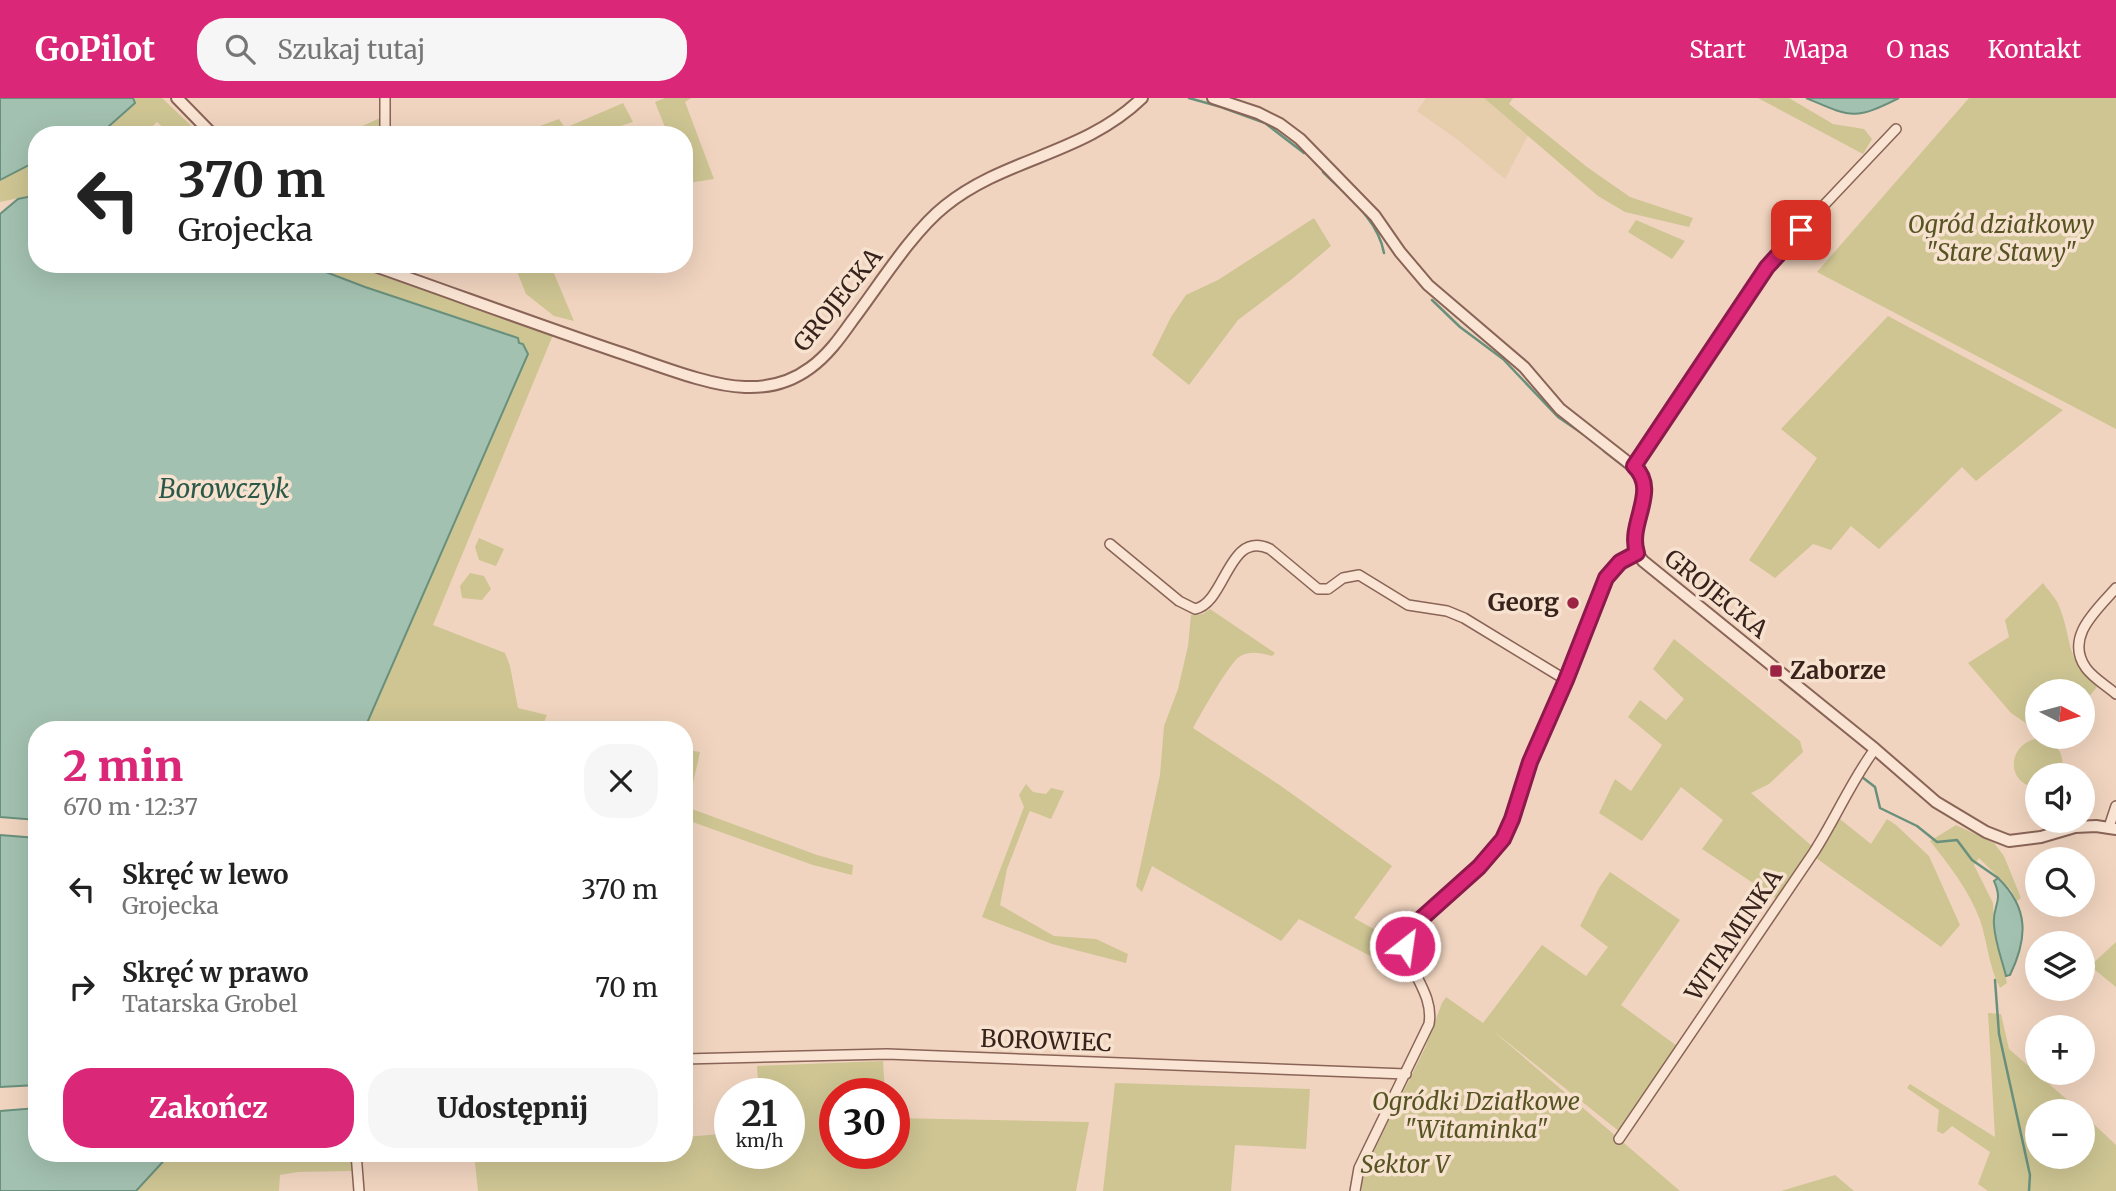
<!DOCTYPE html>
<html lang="pl">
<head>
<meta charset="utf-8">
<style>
  body { margin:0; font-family:Merriweather,serif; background:#f6f6f6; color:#222; height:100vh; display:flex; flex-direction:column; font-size:26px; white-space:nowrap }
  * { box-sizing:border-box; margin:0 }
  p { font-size:23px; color:#767676 }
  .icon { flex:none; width:38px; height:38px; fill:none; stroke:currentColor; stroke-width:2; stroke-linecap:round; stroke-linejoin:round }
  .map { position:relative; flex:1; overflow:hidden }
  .details { position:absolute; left:28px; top:623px; width:665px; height:441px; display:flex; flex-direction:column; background:#fff; border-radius:28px; box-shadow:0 7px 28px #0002 }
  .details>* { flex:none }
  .guide { position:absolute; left:28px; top:28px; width:665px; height:147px; border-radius:28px; box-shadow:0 7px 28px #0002; background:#fff; color:#222; overflow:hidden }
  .needle { width:46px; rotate:96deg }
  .buttons { position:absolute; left:2025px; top:581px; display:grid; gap:14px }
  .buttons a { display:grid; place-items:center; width:70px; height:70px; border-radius:50%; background:#fff; box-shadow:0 7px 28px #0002; font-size:35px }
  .speed { position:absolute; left:714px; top:980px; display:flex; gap:14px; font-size:35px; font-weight:700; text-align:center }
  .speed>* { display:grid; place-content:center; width:91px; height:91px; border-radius:50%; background:#fff; box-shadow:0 7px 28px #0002; line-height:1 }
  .speed small { font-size:18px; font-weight:400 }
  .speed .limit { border:10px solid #d22; background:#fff; color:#111 }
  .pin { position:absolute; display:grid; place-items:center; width:60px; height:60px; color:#fff; margin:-30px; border-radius:14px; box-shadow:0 4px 10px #0006 }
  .me { position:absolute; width:77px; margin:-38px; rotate:30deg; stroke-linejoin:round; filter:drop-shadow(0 0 5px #0008) }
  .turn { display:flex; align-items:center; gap:24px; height:147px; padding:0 35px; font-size:32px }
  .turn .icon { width:91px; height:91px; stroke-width:2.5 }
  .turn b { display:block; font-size:49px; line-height:60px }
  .round { display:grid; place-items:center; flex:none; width:74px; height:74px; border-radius:28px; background:#f6f6f6 }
  .summary { display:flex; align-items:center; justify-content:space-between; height:119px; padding:0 35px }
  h1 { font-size:42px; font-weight:800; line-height:52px; color:#db2777 }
  .action { display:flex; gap:14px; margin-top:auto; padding:14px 35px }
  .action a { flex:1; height:80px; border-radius:28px; background:#db2777; color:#fff; font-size:28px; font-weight:800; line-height:80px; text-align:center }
  .action a+a { background:#f6f6f6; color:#222 }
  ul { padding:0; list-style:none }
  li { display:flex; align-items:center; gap:21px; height:98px; padding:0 35px }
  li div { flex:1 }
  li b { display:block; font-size:26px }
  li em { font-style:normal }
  header { display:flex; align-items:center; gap:42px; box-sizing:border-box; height:98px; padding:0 35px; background:#db2777; color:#fff }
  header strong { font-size:33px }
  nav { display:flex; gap:38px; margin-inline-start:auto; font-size:24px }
  .search { width:490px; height:63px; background:#f6f6f6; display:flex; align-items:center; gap:18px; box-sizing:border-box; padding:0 24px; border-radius:28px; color:#767676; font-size:26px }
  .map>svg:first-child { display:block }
  .farmland { fill:#e6cdac }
  .green { fill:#cec593 }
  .water { fill:#a3c1b0; stroke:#69907c; stroke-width:2 }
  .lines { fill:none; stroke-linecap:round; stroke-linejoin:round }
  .stream { stroke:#69907c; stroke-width:2.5 }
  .minor-casing { stroke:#896457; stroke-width:12 }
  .tertiary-casing { stroke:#896457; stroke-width:14 }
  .minor { stroke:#fae4d3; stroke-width:9 }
  .tertiary { stroke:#fae4d3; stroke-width:10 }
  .route-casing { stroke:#8e194d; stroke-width:18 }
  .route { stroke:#db2777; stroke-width:12 }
  .poi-dot { fill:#9b2445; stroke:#f7e1cf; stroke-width:2.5 }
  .labels { text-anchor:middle; stroke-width:7; stroke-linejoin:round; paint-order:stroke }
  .park-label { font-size:24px; font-style:italic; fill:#555422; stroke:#f7e1cf }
  .street-label { font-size:24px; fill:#38221c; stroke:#f7e1cf }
  .poi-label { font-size:24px; font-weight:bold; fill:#38221c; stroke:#f7e1cf; text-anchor:end }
  .water-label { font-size:26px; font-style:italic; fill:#2a5949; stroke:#f7e1cf }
</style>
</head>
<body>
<header>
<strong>GoPilot</strong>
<div class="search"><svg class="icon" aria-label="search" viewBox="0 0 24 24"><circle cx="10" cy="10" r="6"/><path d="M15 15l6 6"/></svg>Szukaj tutaj</div>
<nav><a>Start</a><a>Mapa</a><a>O nas</a><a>Kontakt</a></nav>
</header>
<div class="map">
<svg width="2116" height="1093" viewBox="0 0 2116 1093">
  <rect width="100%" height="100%" fill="#f0d4bf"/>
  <path class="farmland" d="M1426,0H1484L1528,37L1505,81L1458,42L1417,13Z"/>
  <path class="green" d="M133,0H162L201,37H171L157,24L143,37H99L134,5Z
    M665,0H691L685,4L714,81L688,85L684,75V37H668L655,4Z
    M1484,0H1513L1509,6L1587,69L1630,99L1693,120L1689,129L1625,114L1598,98Z
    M1758,0H1789L1833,26L1864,31L1872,41L1863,56Z
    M1969,0H2116V331L1817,174Z
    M623,5L633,24L592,37H543L540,28L559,21L565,30Z
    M380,20V37H343Z
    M37,63V96L0,104V82Z
    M1314,120L1331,148L1292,181L1238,222L1189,287L1152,257L1171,219L1186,197L1218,182Z
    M1636,122L1685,143L1672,161L1628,134Z
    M305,166H348L553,237L433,527L505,555L510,568L518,610L547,617L541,632H363L365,189Z
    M514,166H550L574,223L554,218L526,196Z
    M1888,218L2063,312L1976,383L1962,369L1879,451L1851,428L1831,452L1813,446L1775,480L1749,462L1817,360L1781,331Z
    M479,440L504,451L496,468L479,462L475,449Z
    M470,475L484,478L491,491L482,502L462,500L460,488Z
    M2043,485C2048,492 2056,500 2059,508C2074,546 2063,556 2097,589L2083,606L2082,593H2037V623L2027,626L2011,615L1968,565L2009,539L2005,522Z
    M1210,511L1275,555L1272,558C1261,555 1249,552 1239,559C1229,566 1200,617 1193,630L1281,688L1392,768L1354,820L1397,844L1396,851L1401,858L1382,864L1299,821L1281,843L1152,768L1142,794L1136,788L1160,677L1164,628L1178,591L1188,548L1191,517L1203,516Z
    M1674,541L1800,643L1803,654L1769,686L1751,695L1813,749L1777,801L1702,751L1723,722L1681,689L1642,743L1599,715L1615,681L1631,693L1662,647L1628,619L1640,602L1666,622L1684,601L1653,571Z
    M2040,640C2059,645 2067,659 2060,677H2037V690C2004,685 2007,644 2040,640Z
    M684,651L700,654L691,694L684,692Z
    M1026,686L1033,694L1046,696L1051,690L1064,693L1051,721L1030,713L1028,717L1007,771L1000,807L1054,838L1096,841L1128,856L1126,865L1052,846L982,819L1024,709L1019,697Z
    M684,708L817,757L853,767L852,777L813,767L684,721Z
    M1840,721L1871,746L1887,721L1896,727L1929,758L1960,827L1941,849L1816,760Z
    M1956,727L1994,745L2004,758L2021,800L2017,803L2011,792L1979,760L1974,767L1993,805L1994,830L2007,885L2000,890C1988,866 1988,846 1980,822C1969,792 1949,767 1930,743Z
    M1610,774L1680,822L1621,907L1677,948L1620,1034L1492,932L1680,1093H1362V1077L1425,950L1442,905L1446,899L1483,925L1542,847L1586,878L1608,849L1580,828L1599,790Z
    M2116,844V889L2090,868Z
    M1988,915L2001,916L2009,951L2080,1013H2037V1059H2082L2083,1016L2116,1047V1093H1988L1978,1086L1990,1054L1952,1028L1943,1036L1937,1033L1939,1012L1907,990L1910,986L1995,1039Z
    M883,963L885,996H835V1055H894V1020L1089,1024L1076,1093H478L474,1055H684V1039L721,1036V1017L730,1019V1055H789V996H759L757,968Z
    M1115,985L1310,991L1306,1051L1235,1047L1231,1093H1103Z
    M171,1055H351L352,1073L298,1074L280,1077L279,1093H136Z
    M1835,1077L1854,1093H1781Z"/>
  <path class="water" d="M0,0H133L135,5L99,37H37V63L0,82Z
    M1806,0H1899C1853,23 1851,19 1806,0Z
    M37,97V166H305L365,189L518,240L519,245L523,246L528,256L364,632H37V722L0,719V116L18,101Z
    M0,737L37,740V987L0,989Z
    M1998,780C2029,810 2028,840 2010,877L2006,878C2002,862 1995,844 1994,827C1992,807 2004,805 1994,783Z
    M37,1010V1055H171L136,1093H0V1013Z"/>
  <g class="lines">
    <path class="stream" d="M1189,0L1221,9L1265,25L1304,55
      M1323,74C1346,97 1378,121 1384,155
      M1432,202L1460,229L1503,261L1558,319L1583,336
      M1604,353L1631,374
      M1862,679L1875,689L1880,710L1917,728L1937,744L1957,742L1972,762L1998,780
      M1995,882L1999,936L2030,1077L2029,1093"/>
    <g class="minor-casing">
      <path id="minor" d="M385,0V37
        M1634,368L1773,161L1896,31
        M1110,446L1179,503L1195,511C1226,505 1228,431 1270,451L1318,491H1328L1343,480L1359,477L1408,507L1447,513L1464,520L1566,582
        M2116,490C2097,512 2064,539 2086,570C2093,580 2107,588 2116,596
        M2109,729L2116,708
        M684,961L887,956L1406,976
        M1619,1041L1814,754C1836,720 1851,683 1875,651
        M356,1055L359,1093
        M1355,1093L1359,1070L1429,926C1436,886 1387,858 1414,826L1479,769L1502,741L1512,721L1530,664L1566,582L1606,480L1620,464L1637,455"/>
    </g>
    <g class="tertiary-casing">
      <path id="tertiary" d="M177,0L213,37
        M1213,0L1258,15L1280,26L1300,41L1375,118L1400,154L1428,187L1524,269L1560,311L1639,373L1645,391L1634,444L1637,455L1643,463L1875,651L1936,704L1986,734L2009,743L2041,739L2075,729L2096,728L2116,731
        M369,166C452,195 535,226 618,254C655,266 708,288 745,289C768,290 791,284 810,270C827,258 840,240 852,223C878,189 912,134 945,108C1006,59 1083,57 1142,0"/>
    </g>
    <use href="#minor" class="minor"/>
    <use href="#tertiary" class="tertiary"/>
  </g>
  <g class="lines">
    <g class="route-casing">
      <path id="route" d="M1405,848L1406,839L1412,829L1479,769L1503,741L1512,721L1530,664L1566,582L1606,480L1620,464L1637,455C1627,425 1660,393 1634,368L1767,169L1801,132"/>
    </g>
    <use href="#route" class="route"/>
  </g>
  <g class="poi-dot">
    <circle cx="1573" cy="505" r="7"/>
    <rect x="1769" y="566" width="14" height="14" rx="3.5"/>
  </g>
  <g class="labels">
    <g class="park-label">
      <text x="2001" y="135">Ogród działkowy<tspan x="2001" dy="28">"Stare Stawy"</tspan></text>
      <text x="1476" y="1012">Ogródki Działkowe<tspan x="1476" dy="28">"Witaminka"</tspan></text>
      <text x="1405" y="1075">Sektor V</text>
    </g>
    <g class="street-label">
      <text transform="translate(838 202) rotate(-51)" y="8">GROJECKA</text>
      <text transform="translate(1716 496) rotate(39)" y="8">GROJECKA</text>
      <text transform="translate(1734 837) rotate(-56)" y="8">WITAMINKA</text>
      <text transform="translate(1046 943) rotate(2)" y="8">BOROWIEC</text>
    </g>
    <g class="poi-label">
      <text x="1559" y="513">Georg</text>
      <text x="1790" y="581" text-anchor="start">Zaborze</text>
    </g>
    <g class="water-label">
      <text x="224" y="400">Borowczyk</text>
    </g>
  </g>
</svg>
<div class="buttons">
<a><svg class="needle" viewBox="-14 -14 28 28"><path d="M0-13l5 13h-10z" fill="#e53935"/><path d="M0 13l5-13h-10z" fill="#767676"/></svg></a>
<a><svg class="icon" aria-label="sound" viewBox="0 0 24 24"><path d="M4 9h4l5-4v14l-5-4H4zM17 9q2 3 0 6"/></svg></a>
<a><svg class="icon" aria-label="search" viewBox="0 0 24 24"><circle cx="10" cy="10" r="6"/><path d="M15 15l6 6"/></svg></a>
<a><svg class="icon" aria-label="layers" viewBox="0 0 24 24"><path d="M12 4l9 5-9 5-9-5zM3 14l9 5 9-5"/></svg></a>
<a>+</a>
<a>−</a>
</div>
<div class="speed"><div>21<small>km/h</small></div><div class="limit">30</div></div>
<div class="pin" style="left:1801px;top:132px;background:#d93025"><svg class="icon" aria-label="arrive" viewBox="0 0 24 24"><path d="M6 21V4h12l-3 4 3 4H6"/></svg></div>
<svg class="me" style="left:1405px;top:848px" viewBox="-20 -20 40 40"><circle r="17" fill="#db2777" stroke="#fff" stroke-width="3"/><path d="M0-11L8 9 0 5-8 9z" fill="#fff"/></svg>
<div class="guide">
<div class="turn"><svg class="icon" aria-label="left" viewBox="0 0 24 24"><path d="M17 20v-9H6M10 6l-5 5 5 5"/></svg><div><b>370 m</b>Grojecka</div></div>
</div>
<section class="details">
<div class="summary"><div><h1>2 min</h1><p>670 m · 12:37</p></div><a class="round"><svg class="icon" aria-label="close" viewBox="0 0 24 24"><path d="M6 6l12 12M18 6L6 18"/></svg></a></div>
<ul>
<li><svg class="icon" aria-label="left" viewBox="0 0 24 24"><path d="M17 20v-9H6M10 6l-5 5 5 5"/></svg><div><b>Skręć w lewo</b><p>Grojecka</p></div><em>370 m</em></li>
<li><svg class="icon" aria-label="right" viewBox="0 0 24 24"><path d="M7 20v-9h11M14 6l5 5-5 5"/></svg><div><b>Skręć w prawo</b><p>Tatarska Grobel</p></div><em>70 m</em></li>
</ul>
<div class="action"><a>Zakończ</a><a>Udostępnij</a></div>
</section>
</div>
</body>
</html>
